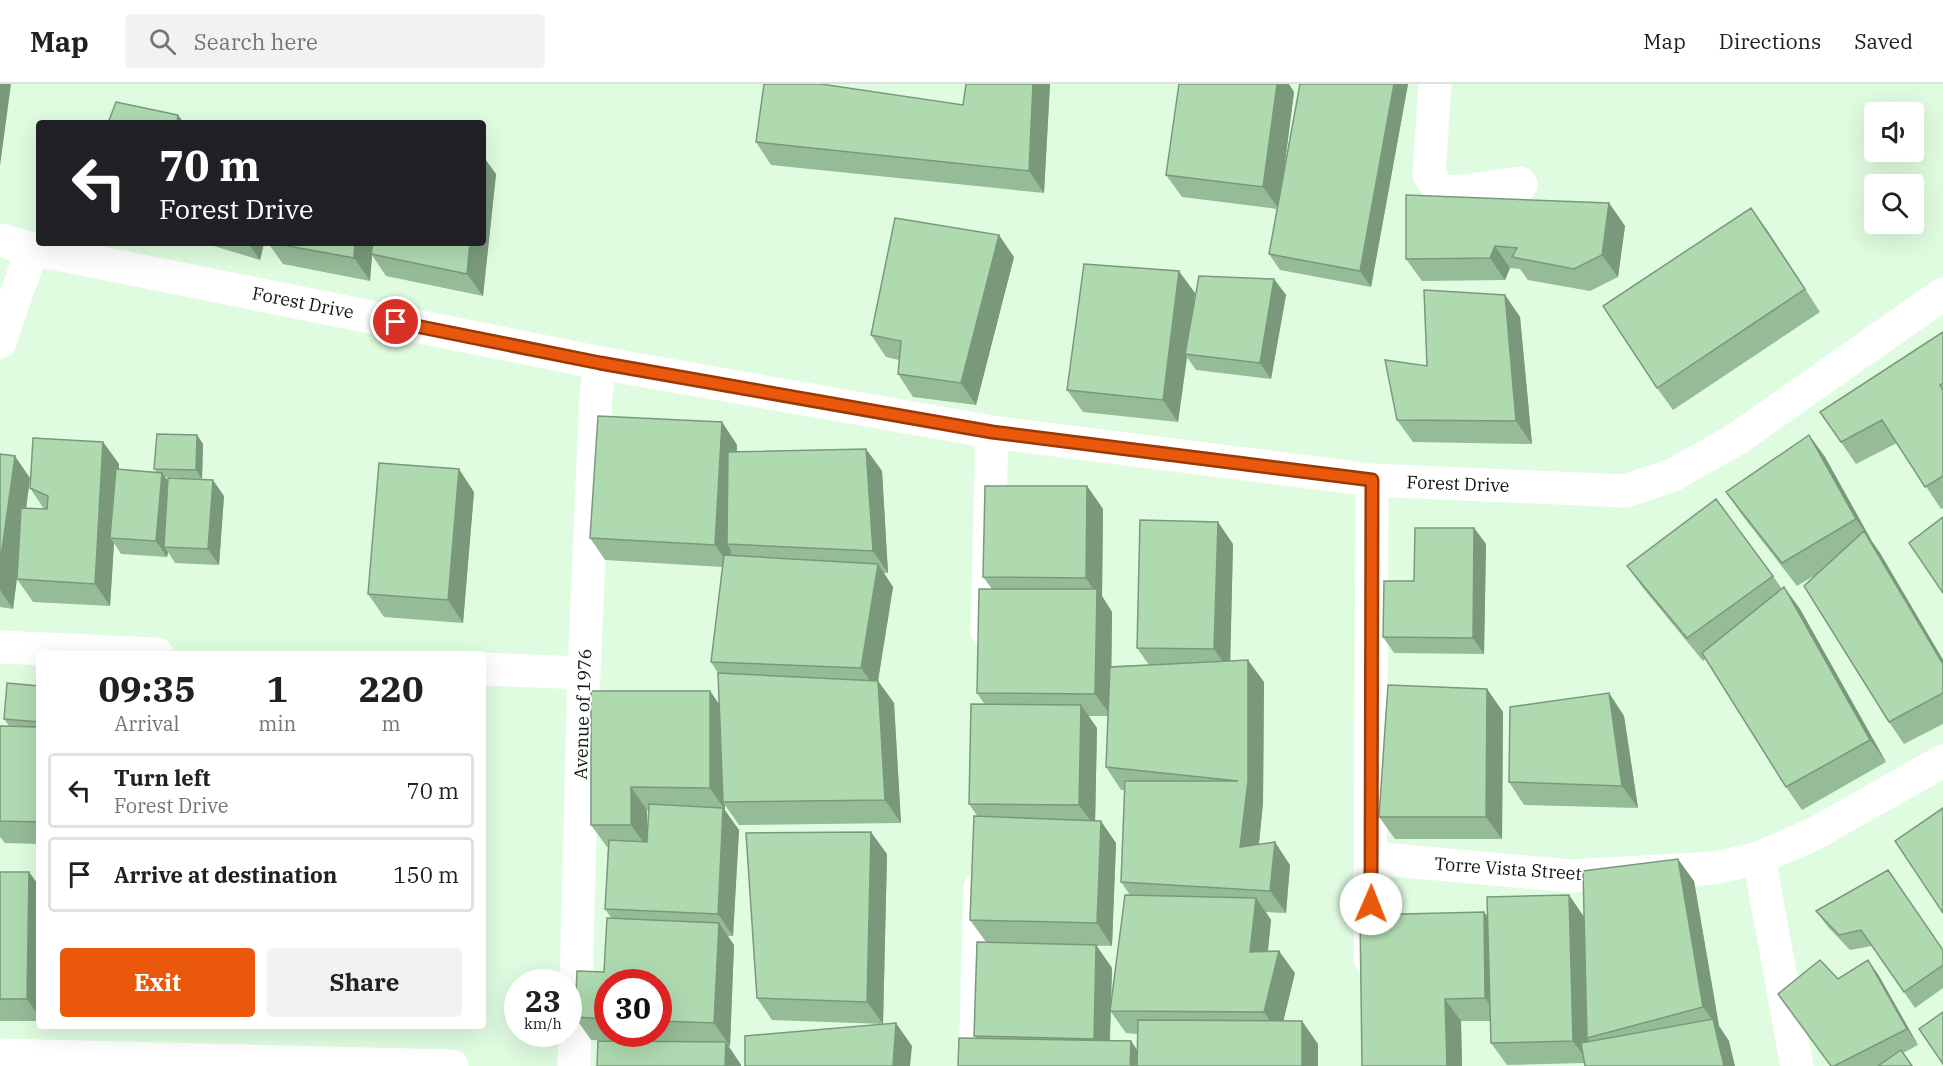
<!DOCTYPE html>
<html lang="en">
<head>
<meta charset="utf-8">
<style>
  body { margin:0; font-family:"IBM Plex Serif",serif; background:#f2f2f2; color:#202124; height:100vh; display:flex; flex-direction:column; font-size:22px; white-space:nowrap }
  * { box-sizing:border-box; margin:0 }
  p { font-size:20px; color:#757577 }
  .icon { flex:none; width:33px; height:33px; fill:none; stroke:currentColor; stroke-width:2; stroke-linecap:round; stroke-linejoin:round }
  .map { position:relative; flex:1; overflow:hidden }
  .drawer { position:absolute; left:36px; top:567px; width:450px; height:378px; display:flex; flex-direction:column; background:#fff; border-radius:6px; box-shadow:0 6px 24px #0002 }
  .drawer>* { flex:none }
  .hud { position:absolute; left:36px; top:36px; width:450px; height:126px; border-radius:6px; box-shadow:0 6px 24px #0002; background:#202124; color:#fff; overflow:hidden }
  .buttons { position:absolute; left:1864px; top:18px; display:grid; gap:12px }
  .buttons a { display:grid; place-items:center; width:60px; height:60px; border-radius:6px; background:#fff; box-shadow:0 6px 24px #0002; font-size:30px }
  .speed { position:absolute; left:504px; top:885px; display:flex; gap:12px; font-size:30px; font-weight:700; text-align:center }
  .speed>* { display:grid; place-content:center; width:78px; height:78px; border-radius:50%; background:#fff; box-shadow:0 6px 24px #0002; line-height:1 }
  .speed small { font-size:15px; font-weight:400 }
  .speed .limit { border:9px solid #d22; background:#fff; color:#111 }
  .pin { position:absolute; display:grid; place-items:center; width:51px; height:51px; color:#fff; margin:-26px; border:3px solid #fff; border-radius:50%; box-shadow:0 2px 6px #0007 }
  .me { position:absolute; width:66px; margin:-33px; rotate:1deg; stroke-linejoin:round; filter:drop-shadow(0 0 4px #0008) }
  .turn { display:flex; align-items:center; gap:21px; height:126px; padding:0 24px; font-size:27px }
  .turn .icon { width:78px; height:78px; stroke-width:2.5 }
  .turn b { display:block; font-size:42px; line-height:51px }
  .eta { display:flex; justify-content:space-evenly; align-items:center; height:102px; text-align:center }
  .eta b { font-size:36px; font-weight:800; line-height:42px }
  .action { display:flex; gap:12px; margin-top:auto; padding:12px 24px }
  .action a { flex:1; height:69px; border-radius:6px; background:#ea580c; color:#fff; font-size:24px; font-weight:800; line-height:69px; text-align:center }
  .action a+a { background:#f2f2f2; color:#202124 }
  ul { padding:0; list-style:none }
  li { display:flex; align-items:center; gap:18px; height:75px; margin:0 12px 9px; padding:0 12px; border:3px solid #e0e0e0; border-radius:6px }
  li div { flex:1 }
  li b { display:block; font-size:22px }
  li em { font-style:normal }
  header { display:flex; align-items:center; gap:36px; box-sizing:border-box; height:84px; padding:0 30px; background:#fff; border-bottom:2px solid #e0e0e0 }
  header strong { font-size:28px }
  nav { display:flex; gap:33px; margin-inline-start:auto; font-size:21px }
  .search { width:420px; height:54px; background:#f2f2f2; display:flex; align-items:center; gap:15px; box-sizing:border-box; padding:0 21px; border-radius:6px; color:#757577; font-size:22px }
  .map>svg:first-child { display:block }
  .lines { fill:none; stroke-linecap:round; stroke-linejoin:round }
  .street { stroke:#fff; stroke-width:33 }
  .wall { fill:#96bb97; fill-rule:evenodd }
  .shaded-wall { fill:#7a997b }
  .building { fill:#afdab0; stroke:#7a997b; stroke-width:1.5 }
  .route-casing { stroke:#983908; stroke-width:15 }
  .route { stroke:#ea580c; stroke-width:10 }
  .labels { text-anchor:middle; stroke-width:4.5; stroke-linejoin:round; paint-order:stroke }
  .street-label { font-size:18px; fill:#0e180e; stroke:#fff }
</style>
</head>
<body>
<header>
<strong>Map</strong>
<div class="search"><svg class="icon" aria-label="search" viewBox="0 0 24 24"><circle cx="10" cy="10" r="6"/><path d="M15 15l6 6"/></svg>Search here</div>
<nav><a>Map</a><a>Directions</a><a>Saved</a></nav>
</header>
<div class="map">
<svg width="1943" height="982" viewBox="0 0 1943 982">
  <rect width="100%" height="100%" fill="#e0fce0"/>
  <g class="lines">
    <path class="street" d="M1435,0L1429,91L1442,108L1465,107L1520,99L1521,101
      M0,156L32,165L600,279L992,348L1372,396L1625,407L1673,391L1735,356L1943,210
      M0,258L32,165
      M987,548L992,348
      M0,563L157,570
      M483,585L584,589
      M1371,774L1571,792L1715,784L1759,774L1812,751L1943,677
      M1759,774L1797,982
      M1370,875L1372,396
      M0,971L452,982
      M574,982L584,589L596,310L600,279
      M975,982L980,804"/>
  </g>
  <path class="wall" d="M966,0H1050L1044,109L771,81L756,58L963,21Z
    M1300,0H1408L1371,203L1280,186L1269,170L1277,125L1182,113L1166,91L1294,8L1283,94Z
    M496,90L483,212L386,192L372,171L370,197L283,180L268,159H373Z
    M1609,119L1625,142L1618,193L1590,207L1528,196L1520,185L1510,184L1505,196L1422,197L1406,175Z
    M1767,146L1820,228L1673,326L1657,304Z
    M204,159H264L260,176Z
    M1014,173L976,321L913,313L898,290L899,276L886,273L871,251Z
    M1274,195L1286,211L1271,295L1196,286L1187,273L1178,338L1083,328L1067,306L1195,209L1193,225Z
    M1505,211L1520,233L1532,360L1413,358L1397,336L1427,282Z
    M1943,248V424L1941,425L1897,359L1856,380L1820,328Z
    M722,338L737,361V368L866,365L882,387L888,489H884L893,503L878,597L894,619L901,739L739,741L725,721V726L739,746L733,852H728L734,861L730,962H728L741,981L626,957L591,956L575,933L604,888L612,835L605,825L608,763H607L591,741L710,607L719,620L718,589L711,578L723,483L605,476L590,454ZM647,726H649L647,758ZM608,898H658V950H608Z
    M197,351L203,360L202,395L165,393L168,397L224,412L219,481L175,479L168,468L167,473L121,470L114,459L110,522L33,518L17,495V493L13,525L0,523V370L30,394L103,358L119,380V385L157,388L154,385ZM30,395V404L44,425L26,424Z
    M1809,351L1825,373L1872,457L1880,469L1943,576V640L1904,660L1889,638L1817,490L1797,502L1742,431L1726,408Z
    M1087,402L1103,425L1102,512L1112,528L1111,582L1149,581L1137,564L1233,460L1230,577L1264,598L1263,719L1259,761L1290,781L1286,829L1266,828L1271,836L1268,868L1295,889L1283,937L1318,960V982L976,954L974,952L1096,861L1112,884L1111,919L1130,811L1121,798L1125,706H1121L1106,683L1108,632H1088L1097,644L1095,737L1116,759L1112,862L986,858L970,836L978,733L969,720L985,621L977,609L992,505L983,493ZM1111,928L1126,949L1137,950V966L1131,957L1110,956Z
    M474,408L463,539L384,533L368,510Z
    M1474,444L1486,460L1484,570L1394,569L1383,553L1414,497Z
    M1627,482L1773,492L1782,505L1784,503L1800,525L1886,678L1802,726L1786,703L1705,575L1703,577L1643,504Z
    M39,602V760L5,759L0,753V642L10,643L4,635Z
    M1487,605L1503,628L1502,755H1395L1379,733Z
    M1609,609L1624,632L1638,724L1524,721L1509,698Z
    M887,770L883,940L772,936L757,914Z
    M0,788H29L39,802V937H0Z
    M1694,797L1719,942L1729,957L1585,979L1507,981L1491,959V937H1461L1462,982H1362L1484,828L1488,833L1569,811L1584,833Z
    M1816,827L1943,866V904L1915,924L1872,862L1850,866L1828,843Z
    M1868,876L1879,892L1918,961L1903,969L1913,982H1878L1882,979L1877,982H1831L1838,895Z"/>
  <path class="shaded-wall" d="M0,0H11L0,82Z
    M1033,0H1050L1044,109L1029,87Z
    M1277,0H1289L1294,8L1279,125L1263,103Z
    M1394,0H1408L1371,203L1360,187Z
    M178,31L184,39H177Z
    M483,72L496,90L483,212L467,190L470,159H483Z
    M1609,119L1625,142L1618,193L1602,171Z
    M1751,124L1767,146L1820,228L1805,205Z
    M999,151L1014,173L976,321L961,299Z
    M249,159H264L260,176L249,160Z
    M355,159H373L370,197L354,174Z
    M1495,162L1510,184L1505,196L1490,174Z
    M1179,187L1195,209L1187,270H1185L1187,273L1178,338L1163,316Z
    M1274,195L1286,211L1271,295L1260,279Z
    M1505,211L1520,233L1532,360L1516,337Z
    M722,338L737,361L732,460H727L731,466L730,483L715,461Z
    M197,351L203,360L202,395L196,386Z
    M1809,351L1825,373L1872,458L1880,469L1943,576V580L1864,447L1856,435Z
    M103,358L119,380L114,454H110L114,459L110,522L95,500Z
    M866,365L882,387L888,489L873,467Z
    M15,372L30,394L13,525L0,506V480Z
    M459,385L474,408L463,539L448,516Z
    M162,389L174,405L164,463L168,468L167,473L156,457Z
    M213,396L224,412L219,481L208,465Z
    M1087,402L1103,425L1102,512L1112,528L1111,632L1095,610L1096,509L1086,494Z
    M1218,438L1233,460L1230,588L1214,565Z
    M1474,444L1486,460L1484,570L1473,554Z
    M878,480L893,503L878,597L894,619L901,739L885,716L877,606L861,584Z
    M1784,503L1800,525L1886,678L1870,656Z
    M1248,576L1264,598L1263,719L1256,786L1240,763Z
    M1487,605L1503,628L1502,755L1486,733Z
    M710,607L725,629L723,718L725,721V726L710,704Z
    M1609,609L1624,632L1638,724L1622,702Z
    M1081,621L1097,644L1095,743L1079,721Z
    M631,703L647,726V763L631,741Z
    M723,724L739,746L733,852L718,830Z
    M1101,737L1116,759L1112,862L1097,839Z
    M871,748L887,770L883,940L867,918Z
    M1275,758L1290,781L1286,829L1270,807Z
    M1678,775L1694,797L1719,942L1729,957L1735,982H1724L1714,938L1703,923Z
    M29,788L39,802V932L27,915Z
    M1569,811L1584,833L1589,979L1573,957Z
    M1256,814L1271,836L1265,891L1250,868Z
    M1484,828L1500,851L1501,937L1485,914Z
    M719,839L734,861L730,962L714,939Z
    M1096,861L1112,884L1109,977L1094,955Z
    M1279,867L1295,889L1280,951L1264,928Z
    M1868,876L1879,892L1918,961L1907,945Z
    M1445,915L1461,937L1462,982H1447Z
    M1302,937L1318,960V982H1302Z
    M896,939L912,962L910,982H893Z
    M1131,957L1148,982H1130Z
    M726,958L741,981V982H725Z"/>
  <path class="building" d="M764,0H821L963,21L966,0H1033L1029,87L756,58Z
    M1179,0H1277L1263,103L1166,91Z
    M1300,0H1394L1360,187L1269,170Z
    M116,18L178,31L177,39H108Z
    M1406,111L1609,119L1602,171L1574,185L1512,173L1517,164L1495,162L1490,174L1406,175Z
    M1751,124L1805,205L1657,304L1603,222Z
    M895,134L999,151L961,299L898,290L901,257L871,251Z
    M272,159H355L354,174Z
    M373,159H470L467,190L371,170Z
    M1084,180L1179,187L1163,316L1067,306Z
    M1199,192L1274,195L1260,279L1185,270Z
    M1424,206L1505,211L1516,337L1397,336L1385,276L1427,282Z
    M1943,248V299L1940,301L1943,306V392L1925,403L1882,336L1841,358L1820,328Z
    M598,332L722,338L715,461L590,454Z
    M157,350L197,351L196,386L154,385Z
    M1809,351L1856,435L1782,479L1726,408Z
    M33,354L103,358L95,500L17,495L21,424L47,425L48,412L30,404Z
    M866,365L873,467L727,460L728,368Z
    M0,370L15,372L0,480Z
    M379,379L459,385L448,516L368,510Z
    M116,385L162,389L156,457L110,454Z
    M168,394L213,396L208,465L164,463Z
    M985,402H1087L1086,494L983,493Z
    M1716,415L1773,492L1687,554L1627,482Z
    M1943,433V509L1909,459Z
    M1140,436L1218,438L1214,565L1137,564Z
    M1415,444H1474L1473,554L1383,553L1384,497H1414Z
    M1864,447L1943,580V609L1889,638L1804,502Z
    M724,471L878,480L861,584L711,578Z
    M1784,503L1870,656L1786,703L1702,569Z
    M979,505H1097L1095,610L977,609Z
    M1248,576V697L1240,763L1275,758L1270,807L1121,798L1125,697H1238L1106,683L1110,583Z
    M718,589L878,597L885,716L723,718Z
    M7,599L39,602V638L4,635Z
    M1388,601L1487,605L1486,733H1379Z
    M591,607H710V704L631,703V741H591Z
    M1609,609L1622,702L1509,698L1510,623Z
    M971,620L1081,621L1079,721L969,720Z
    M0,642L39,643V738L0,737Z
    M649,720L723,724L718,830L605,825L609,756L647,758Z
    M1943,724V829L1895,757Z
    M974,732L1101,737L1097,839L970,836Z
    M871,748L867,918L757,914L746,749Z
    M1678,775L1703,923L1587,954L1583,787Z
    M1888,786L1943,866V881L1904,908L1861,846L1839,851L1816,827Z
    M0,788H29L27,915H0Z
    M1125,811L1256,814L1250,868L1279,867L1264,928L1110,927Z
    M1569,811L1573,957L1491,959L1487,813Z
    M1484,828L1485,914L1445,915L1447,982H1362L1360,831Z
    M607,834L719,839L714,939L658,937V898H608V935L575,933L577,887L604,888Z
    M977,858L1096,861L1094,955L974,952Z
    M1820,876L1838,895L1868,876L1907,945L1834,982H1831L1778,910Z
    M1943,928V980L1919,945Z
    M1713,935L1724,982H1585L1581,959Z
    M1138,936L1302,937V982H1137Z
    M896,939L893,982H745V952Z
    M959,954L1131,957L1130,982H958Z
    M598,957L726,958L725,982H597Z
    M1901,966L1912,982H1878Z"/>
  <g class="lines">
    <g class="route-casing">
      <path id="route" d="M396,238L600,279L992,348L1372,396L1371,820"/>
    </g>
    <use href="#route" class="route"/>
  </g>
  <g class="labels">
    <g class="street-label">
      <text transform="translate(303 219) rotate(11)" y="6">Forest Drive</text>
      <text transform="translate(1458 400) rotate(2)" y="6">Forest Drive</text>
      <text transform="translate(583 630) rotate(-88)" y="6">Avenue of 1976</text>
      <text transform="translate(1508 785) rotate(4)" y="6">Torre Vista Street</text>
    </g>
  </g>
</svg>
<div class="buttons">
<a><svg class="icon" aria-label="sound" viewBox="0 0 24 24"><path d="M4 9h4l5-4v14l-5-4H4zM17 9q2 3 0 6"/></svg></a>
<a><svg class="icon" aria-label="search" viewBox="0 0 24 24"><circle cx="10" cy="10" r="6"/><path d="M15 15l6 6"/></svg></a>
</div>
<div class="speed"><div>23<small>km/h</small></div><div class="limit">30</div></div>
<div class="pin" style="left:396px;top:238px;background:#d93025"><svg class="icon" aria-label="arrive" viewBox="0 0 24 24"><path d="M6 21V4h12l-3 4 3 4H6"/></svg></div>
<svg class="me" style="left:1371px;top:820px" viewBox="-20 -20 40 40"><circle r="19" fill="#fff"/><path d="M0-13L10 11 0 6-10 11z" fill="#ea580c"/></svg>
<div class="hud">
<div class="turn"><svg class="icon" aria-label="left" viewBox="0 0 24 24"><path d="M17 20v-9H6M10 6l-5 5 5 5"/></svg><div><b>70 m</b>Forest Drive</div></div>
</div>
<section class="drawer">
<div class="eta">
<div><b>09:35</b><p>Arrival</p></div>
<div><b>1</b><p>min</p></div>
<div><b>220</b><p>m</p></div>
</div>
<ul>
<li><svg class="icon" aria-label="left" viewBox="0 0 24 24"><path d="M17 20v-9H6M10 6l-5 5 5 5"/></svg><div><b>Turn left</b><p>Forest Drive</p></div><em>70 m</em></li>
<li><svg class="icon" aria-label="arrive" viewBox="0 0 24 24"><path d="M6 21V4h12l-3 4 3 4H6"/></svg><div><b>Arrive at destination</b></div><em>150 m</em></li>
</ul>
<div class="action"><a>Exit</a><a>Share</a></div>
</section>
</div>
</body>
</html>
